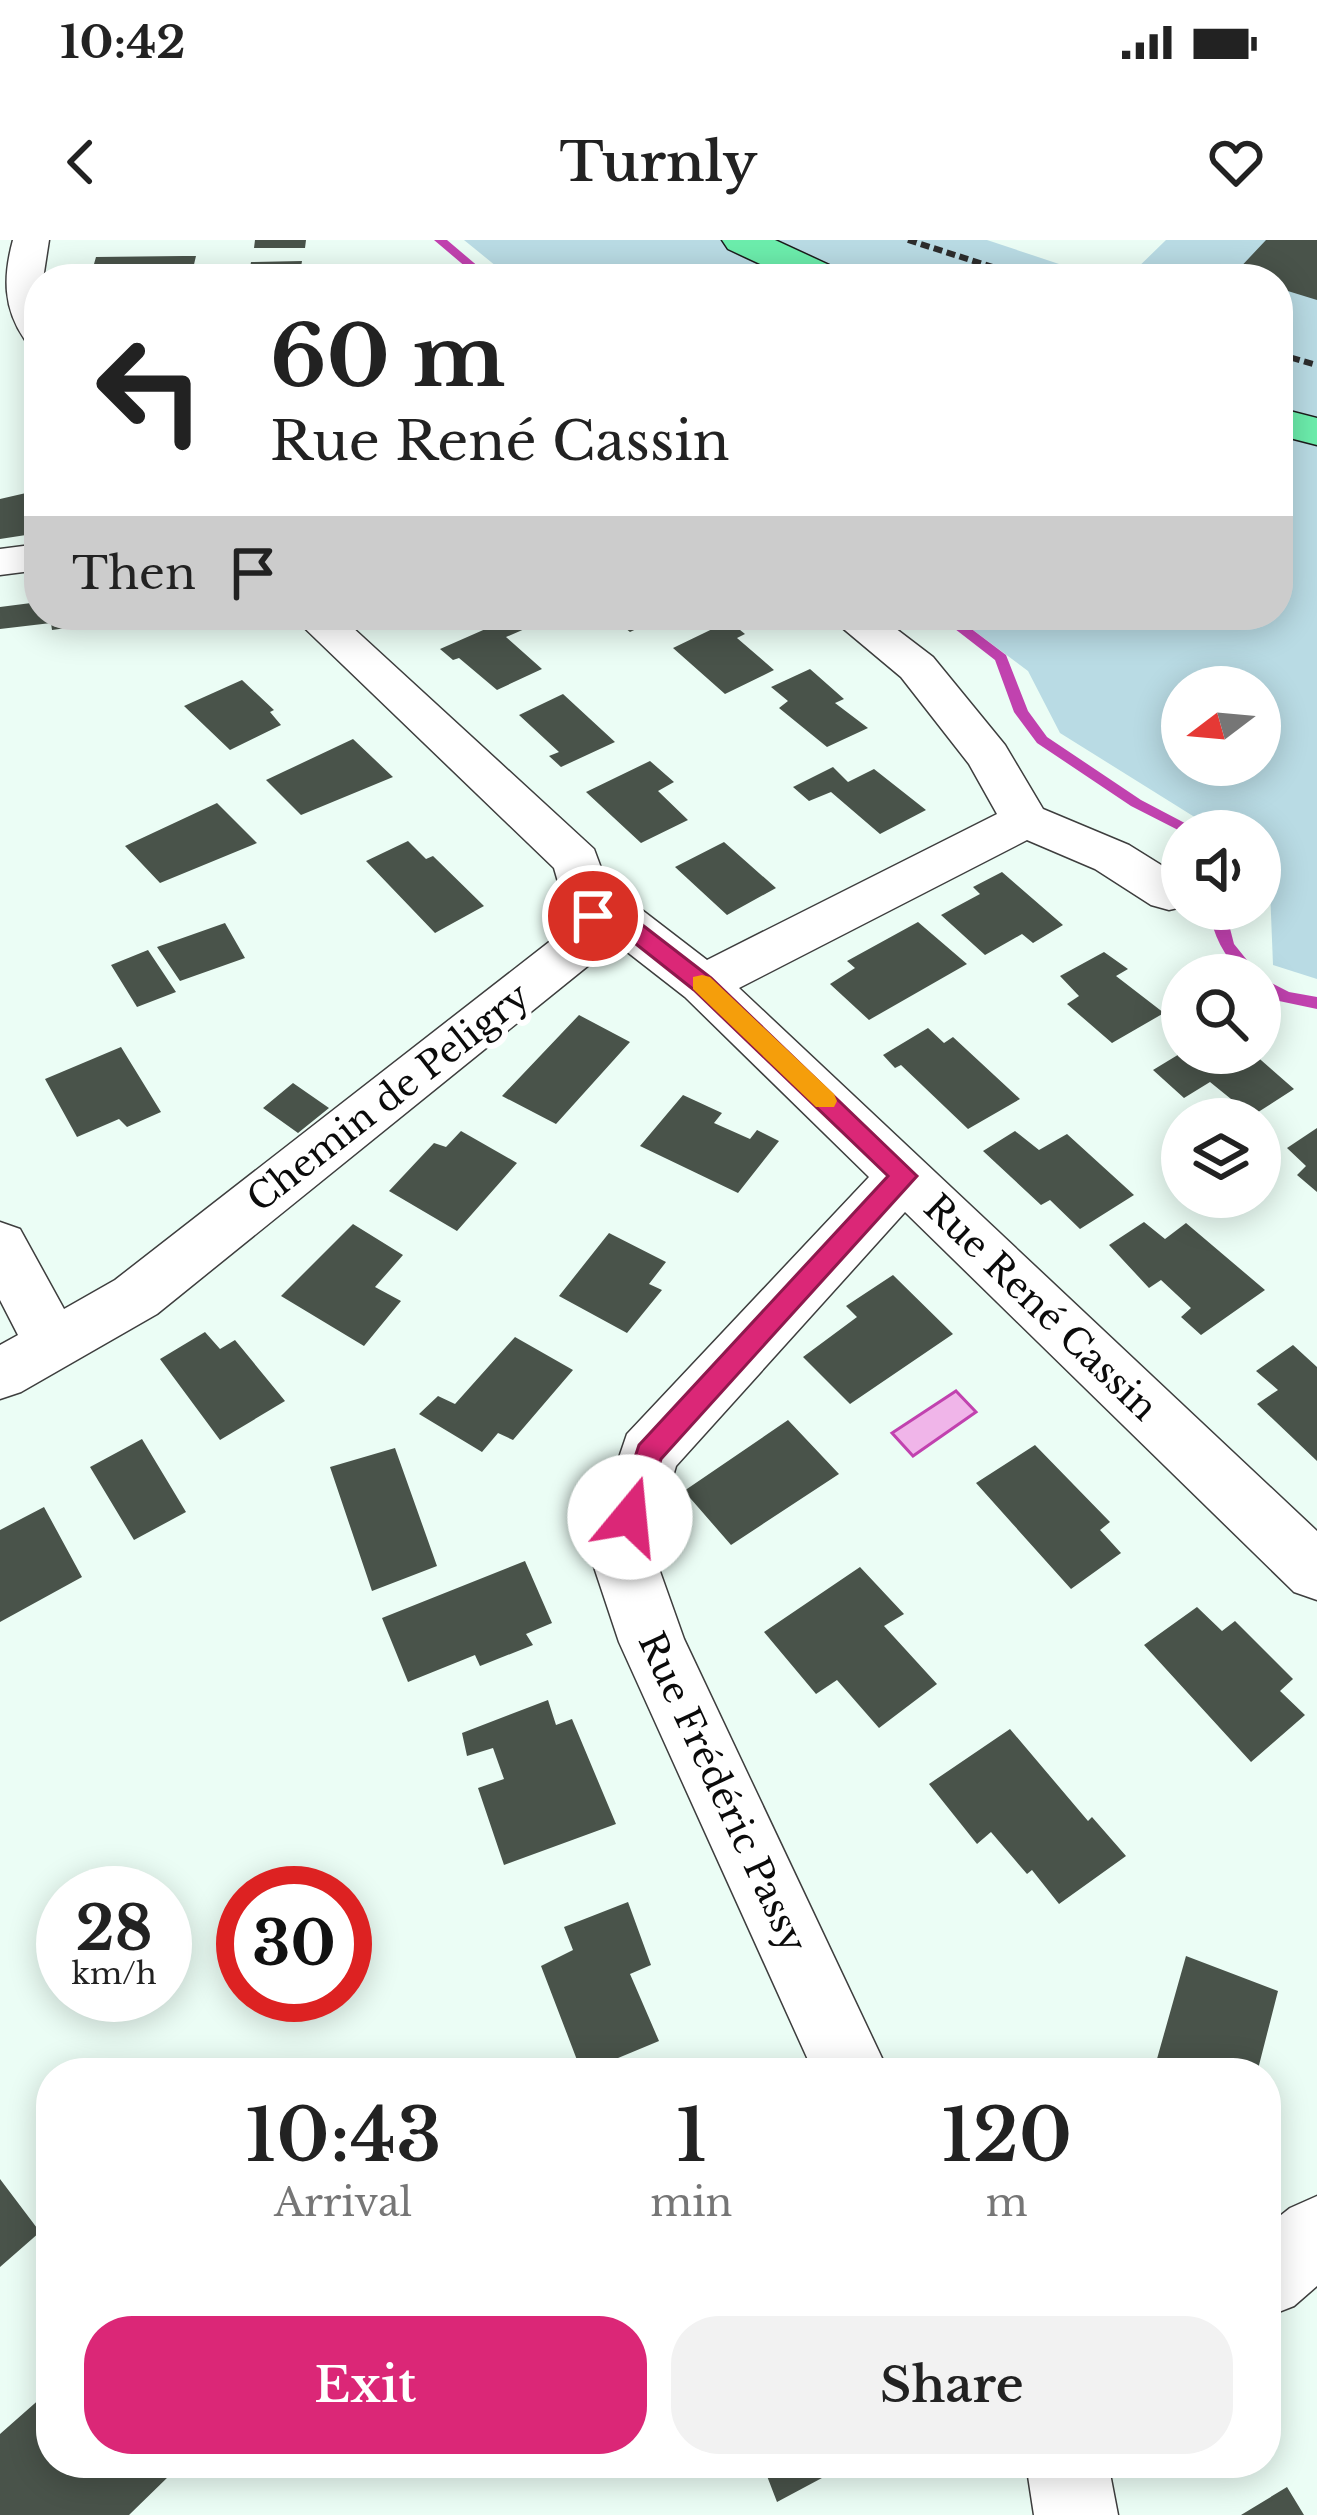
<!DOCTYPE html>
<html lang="en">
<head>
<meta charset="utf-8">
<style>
  body { margin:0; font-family:"Libre Baskerville",serif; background:#f2f2f2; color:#222; height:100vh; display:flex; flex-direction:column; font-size:45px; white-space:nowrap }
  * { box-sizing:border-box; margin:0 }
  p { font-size:39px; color:#767676 }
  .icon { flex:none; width:66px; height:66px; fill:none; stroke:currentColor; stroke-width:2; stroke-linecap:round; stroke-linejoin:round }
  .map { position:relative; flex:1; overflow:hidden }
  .sheet { position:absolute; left:36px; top:1818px; width:1245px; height:420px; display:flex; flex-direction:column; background:#fff; border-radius:48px; box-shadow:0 6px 30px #0003 }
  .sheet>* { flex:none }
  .hud { position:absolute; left:24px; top:24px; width:1269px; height:366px; border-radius:48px; box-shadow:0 6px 30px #0003; background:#fff; color:#222; overflow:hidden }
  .needle { width:78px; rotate:254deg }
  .tools { position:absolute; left:1161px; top:426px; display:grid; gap:24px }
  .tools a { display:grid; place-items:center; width:120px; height:120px; border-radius:50%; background:#fff; box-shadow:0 6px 30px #0003; font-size:60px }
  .speed { position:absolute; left:36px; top:1626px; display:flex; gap:24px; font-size:60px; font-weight:700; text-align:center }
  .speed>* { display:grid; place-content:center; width:156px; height:156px; border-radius:50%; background:#fff; box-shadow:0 6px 30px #0003; line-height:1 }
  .speed small { font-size:30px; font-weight:400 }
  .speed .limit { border:18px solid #d22; background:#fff; color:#111 }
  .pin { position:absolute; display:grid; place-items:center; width:102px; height:102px; color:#fff; margin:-51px; border:6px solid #fff; border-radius:50%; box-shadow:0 3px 12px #0007 }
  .me { position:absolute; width:132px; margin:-66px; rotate:17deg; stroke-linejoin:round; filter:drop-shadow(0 0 9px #0008) }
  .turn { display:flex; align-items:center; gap:42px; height:252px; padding:0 48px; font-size:54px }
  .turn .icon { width:156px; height:156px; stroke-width:2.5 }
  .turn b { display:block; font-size:84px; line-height:102px }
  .then { display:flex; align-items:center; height:114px; padding:0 48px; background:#0003; gap:24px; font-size:45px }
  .eta { display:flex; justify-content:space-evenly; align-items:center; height:204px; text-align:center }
  .eta b { font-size:72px; font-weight:600; line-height:84px }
  .action { display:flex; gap:24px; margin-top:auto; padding:24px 48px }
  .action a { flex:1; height:138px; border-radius:48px; background:#db2777; color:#fff; font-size:48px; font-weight:600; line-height:138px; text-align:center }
  .action a+a { background:#f2f2f2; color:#222 }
  .status { display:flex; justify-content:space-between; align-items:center; height:84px; padding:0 60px; background:#fff; direction:ltr }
  .status svg { height:33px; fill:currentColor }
  header { display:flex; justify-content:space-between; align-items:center; height:156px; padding:0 48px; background:#fff; font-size:54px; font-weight:600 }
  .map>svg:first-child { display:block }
  .green { fill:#b9dbe4; fill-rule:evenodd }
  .water { fill:#f0b5e9; stroke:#c142af; stroke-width:3 }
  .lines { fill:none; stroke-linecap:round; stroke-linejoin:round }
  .stream { fill:#c142af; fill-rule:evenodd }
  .building { fill:#49534a }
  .minor-casing { stroke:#3e3e3e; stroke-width:3 }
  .major-casing { stroke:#1c1c1c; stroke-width:3 }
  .path { stroke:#2d2d2d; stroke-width:6; stroke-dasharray:9 4.5; stroke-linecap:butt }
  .minor { fill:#fff; fill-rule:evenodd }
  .major { fill:#6cedac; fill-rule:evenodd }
  .route { fill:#db2777; stroke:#8e194d; stroke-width:3 }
  .slow { fill:#f59e0b }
  .labels { text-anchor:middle; stroke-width:12; stroke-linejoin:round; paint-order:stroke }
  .street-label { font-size:36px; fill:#0b0b0b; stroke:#fff }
</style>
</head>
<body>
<div class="status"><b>10:42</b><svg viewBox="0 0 49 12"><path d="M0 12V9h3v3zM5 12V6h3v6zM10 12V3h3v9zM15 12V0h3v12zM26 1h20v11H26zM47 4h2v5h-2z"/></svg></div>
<header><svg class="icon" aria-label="back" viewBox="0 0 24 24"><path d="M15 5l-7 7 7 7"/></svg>Turnly<svg class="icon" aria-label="heart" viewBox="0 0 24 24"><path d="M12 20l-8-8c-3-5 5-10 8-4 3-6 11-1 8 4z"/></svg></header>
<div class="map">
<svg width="1317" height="2275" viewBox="0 0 1317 2275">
  <rect width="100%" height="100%" fill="#ebfdf5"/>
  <path class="green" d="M464,0H987L1104,39H512Z
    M1166,0H1317V739L1273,725L1269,624L1260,618V591H1217L1060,493L1028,431L953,375H1278V39H1126ZM1182,447H1260V525H1182Z"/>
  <path class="water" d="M956,1151L976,1172L913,1216L892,1193Z"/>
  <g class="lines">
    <path class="stream" d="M434,0H447L493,39H480Z
      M937,375H953L1006,415L1028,471L1047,497L1141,560L1200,591L1182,592L1131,566L1037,503L1014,472L995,420Z
      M1209,669H1225L1234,704L1259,735H1242C1224,715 1213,696 1209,669Z
      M1260,737L1289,752L1317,757V769L1279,761L1260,750Z"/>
  </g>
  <path class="building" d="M255,0H306L305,8H254Z
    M1266,0H1317V60L1278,48V39L1234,34Z
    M183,16H196L191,37L90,38L96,17Z
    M302,21L299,39H248L251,22Z
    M39,250V293L0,299V259Z
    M39,362V375H73L74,387L52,390L51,383L0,389V367Z
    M93,375H141L142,384L94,390Z
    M609,375H666L630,392Z
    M515,376L527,388L506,397L542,429L497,450L459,418L453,420L440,409Z
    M729,381L745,394L737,398L774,430L725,454L673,408Z
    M810,429L844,459L835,463L868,488L827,507L779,468L788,461L771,447Z
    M242,440L274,470L270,472L281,485L230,510L184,466Z
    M563,454L615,502L561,527L549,516L559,512L519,475Z
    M353,499L393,537L301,575L266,540Z
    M650,521L674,542L658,551L688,580L641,603L586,552Z
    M833,527L848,542L874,529L926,570L880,594L831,552L809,561L793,547Z
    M217,563L257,603L160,643L125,606Z
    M408,601L426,619L433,616L484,666L435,693L366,621Z
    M724,602L776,648L727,675L675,627Z
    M1002,632L1063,685L1033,703L1022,694L985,715L941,675L980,654L973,647Z
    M918,682L967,724L869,780L830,744L855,728L847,721Z
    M225,683L245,718L180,741L157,707Z
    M148,710L176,752L137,767L111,725Z
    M1104,712L1128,729L1116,736L1164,773L1112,803L1067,764L1079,756L1060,736Z
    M579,775L630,802L556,884L502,856Z
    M928,788L944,803L953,797L1020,859L968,889L901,825L895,828L883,815Z
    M121,807L161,872L127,887L119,879L77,897L45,839Z
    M1181,813H1253L1294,849L1252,876L1210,842L1184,858L1153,830Z
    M293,843L329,868L298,893L263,868Z
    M683,855L722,873L714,883L750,899L757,890L779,901L738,953L640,906Z
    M1317,888V952L1297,935L1306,926L1287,908Z
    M461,891L517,923L457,991L389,951L434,903L446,907Z
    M1015,891L1039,910L1067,894L1134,955L1080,989L1050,960L1041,965L983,911Z
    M1144,982L1165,999L1186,983L1265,1050L1201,1095L1181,1077L1191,1068L1161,1040L1149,1048L1109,1005Z
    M353,984L403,1015L375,1047L401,1061L364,1106L281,1056Z
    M609,993L666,1022L649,1044L662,1050L627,1093L559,1056Z
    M893,1035L953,1094L850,1164L803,1117L857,1077L846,1066Z
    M205,1092L220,1109L235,1100L285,1161L220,1200L160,1119Z
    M515,1097L573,1130L513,1200L498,1193L482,1212L419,1174L438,1156L455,1164Z
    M1293,1105L1317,1127V1221L1257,1164L1278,1150L1256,1131Z
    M788,1180L839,1234L731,1305L684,1251Z
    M142,1199L186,1272L134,1300L90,1227Z
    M1035,1205L1110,1282L1100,1290L1121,1313L1071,1349L976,1243Z
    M395,1208L437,1326L372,1351L330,1227Z
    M44,1267L82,1337L0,1382V1290Z
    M525,1321L552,1383L526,1394L533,1405L480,1426L475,1415L408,1442L382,1378Z
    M860,1327L904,1374L884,1386L937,1444L879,1488L837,1440L816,1454L764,1392Z
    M1197,1367L1222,1391L1235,1381L1293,1439L1280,1451L1305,1475L1251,1522L1144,1405Z
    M548,1460L556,1485L572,1479L616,1584L504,1625L478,1548L504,1539L493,1508L467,1516L462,1493Z
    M1010,1489L1088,1581L1092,1577L1126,1616L1059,1664L1032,1630L1027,1634L991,1592L977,1604L929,1544Z
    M628,1662L651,1725L630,1734L659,1801L582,1833L541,1726L573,1710L564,1687Z
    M1186,1716L1278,1751L1257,1833H1153Z
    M0,1939L40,1992L0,2027Z
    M51,2149V2223H162L170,2235L129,2275H0V2194Z
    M762,2223H850L777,2262Z
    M1287,2247L1304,2275H1241Z"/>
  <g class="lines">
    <g class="minor-casing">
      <path id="minor" d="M13,0H49L43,39H39V104L25,100C3,68 3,37 13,0Z
        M39,304V330L0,335V309Z
        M291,375H339L594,609L614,663L642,670L707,720L997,574L969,524L901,437L827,375H878L933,417L1005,505L1043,569L1129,605L1182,638V667L1169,670L1151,665L1095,629L1027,600L739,748L1317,1291V1360L1294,1352L905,972L676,1226L652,1309L684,1399L889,1833H814L619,1402L588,1309L627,1194L869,937L685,757L608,697L589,725L157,1074L21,1152L0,1159V1105L18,1095L0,1060V982L20,989L64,1069L115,1040L553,699L568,676L554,628Z
        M1317,1956V2046L1294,2066L1266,2077V1987L1290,1968Z
        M1026,2223H1108L1118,2275H1034Z"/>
    </g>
    <g class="major-casing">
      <path id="major" d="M722,0H775L840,30L846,39H792L728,9Z
        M1278,168L1317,178V205L1278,195Z"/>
    </g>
    <path class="path" d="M908,0L1030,39
      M1278,114L1317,125"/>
    <use href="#minor" class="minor"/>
    <use href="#major" class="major"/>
  </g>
  <path class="route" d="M593,668L632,677L711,738L917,936L661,1219L644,1277L640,1286L630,1290L620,1286L615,1277L639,1205L888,936L694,750L617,689L585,682L582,676Z"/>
  <path class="slow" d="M702,735L710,737L834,854L837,861L834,867H816L693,749V737Z"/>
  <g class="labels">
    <g class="street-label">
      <text transform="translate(388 857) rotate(-38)" y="13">Chemin de Peligry</text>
      <text transform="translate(1041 1067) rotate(44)" y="13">Rue René Cassin</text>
      <text transform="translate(723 1552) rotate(65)" y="13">Rue Frédéric Passy</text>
    </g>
  </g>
</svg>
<div class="tools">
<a><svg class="needle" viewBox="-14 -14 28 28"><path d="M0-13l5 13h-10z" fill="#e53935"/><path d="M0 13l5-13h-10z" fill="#767676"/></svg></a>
<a><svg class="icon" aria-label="sound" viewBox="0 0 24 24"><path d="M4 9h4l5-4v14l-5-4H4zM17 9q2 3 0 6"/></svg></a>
<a><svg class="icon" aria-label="search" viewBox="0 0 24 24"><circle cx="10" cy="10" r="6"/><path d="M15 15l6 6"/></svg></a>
<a><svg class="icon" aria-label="layers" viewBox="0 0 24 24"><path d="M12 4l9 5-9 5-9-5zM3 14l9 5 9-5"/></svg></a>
</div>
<div class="speed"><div>28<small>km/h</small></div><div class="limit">30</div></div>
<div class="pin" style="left:593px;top:676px;background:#d93025"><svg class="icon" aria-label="arrive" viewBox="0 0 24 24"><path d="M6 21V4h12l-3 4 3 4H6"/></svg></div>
<svg class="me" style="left:630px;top:1277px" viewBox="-20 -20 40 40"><circle r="19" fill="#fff"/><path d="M0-13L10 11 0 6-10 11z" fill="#db2777"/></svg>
<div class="hud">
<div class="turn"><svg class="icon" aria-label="left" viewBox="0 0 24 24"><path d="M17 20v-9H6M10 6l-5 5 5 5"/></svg><div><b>60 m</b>Rue René Cassin</div></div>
<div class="then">Then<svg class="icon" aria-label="arrive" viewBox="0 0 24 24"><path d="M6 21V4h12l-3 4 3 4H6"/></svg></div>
</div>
<section class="sheet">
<div class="eta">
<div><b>10:43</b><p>Arrival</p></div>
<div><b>1</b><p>min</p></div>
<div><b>120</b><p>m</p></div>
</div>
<div class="action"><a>Exit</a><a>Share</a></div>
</section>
</div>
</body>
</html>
